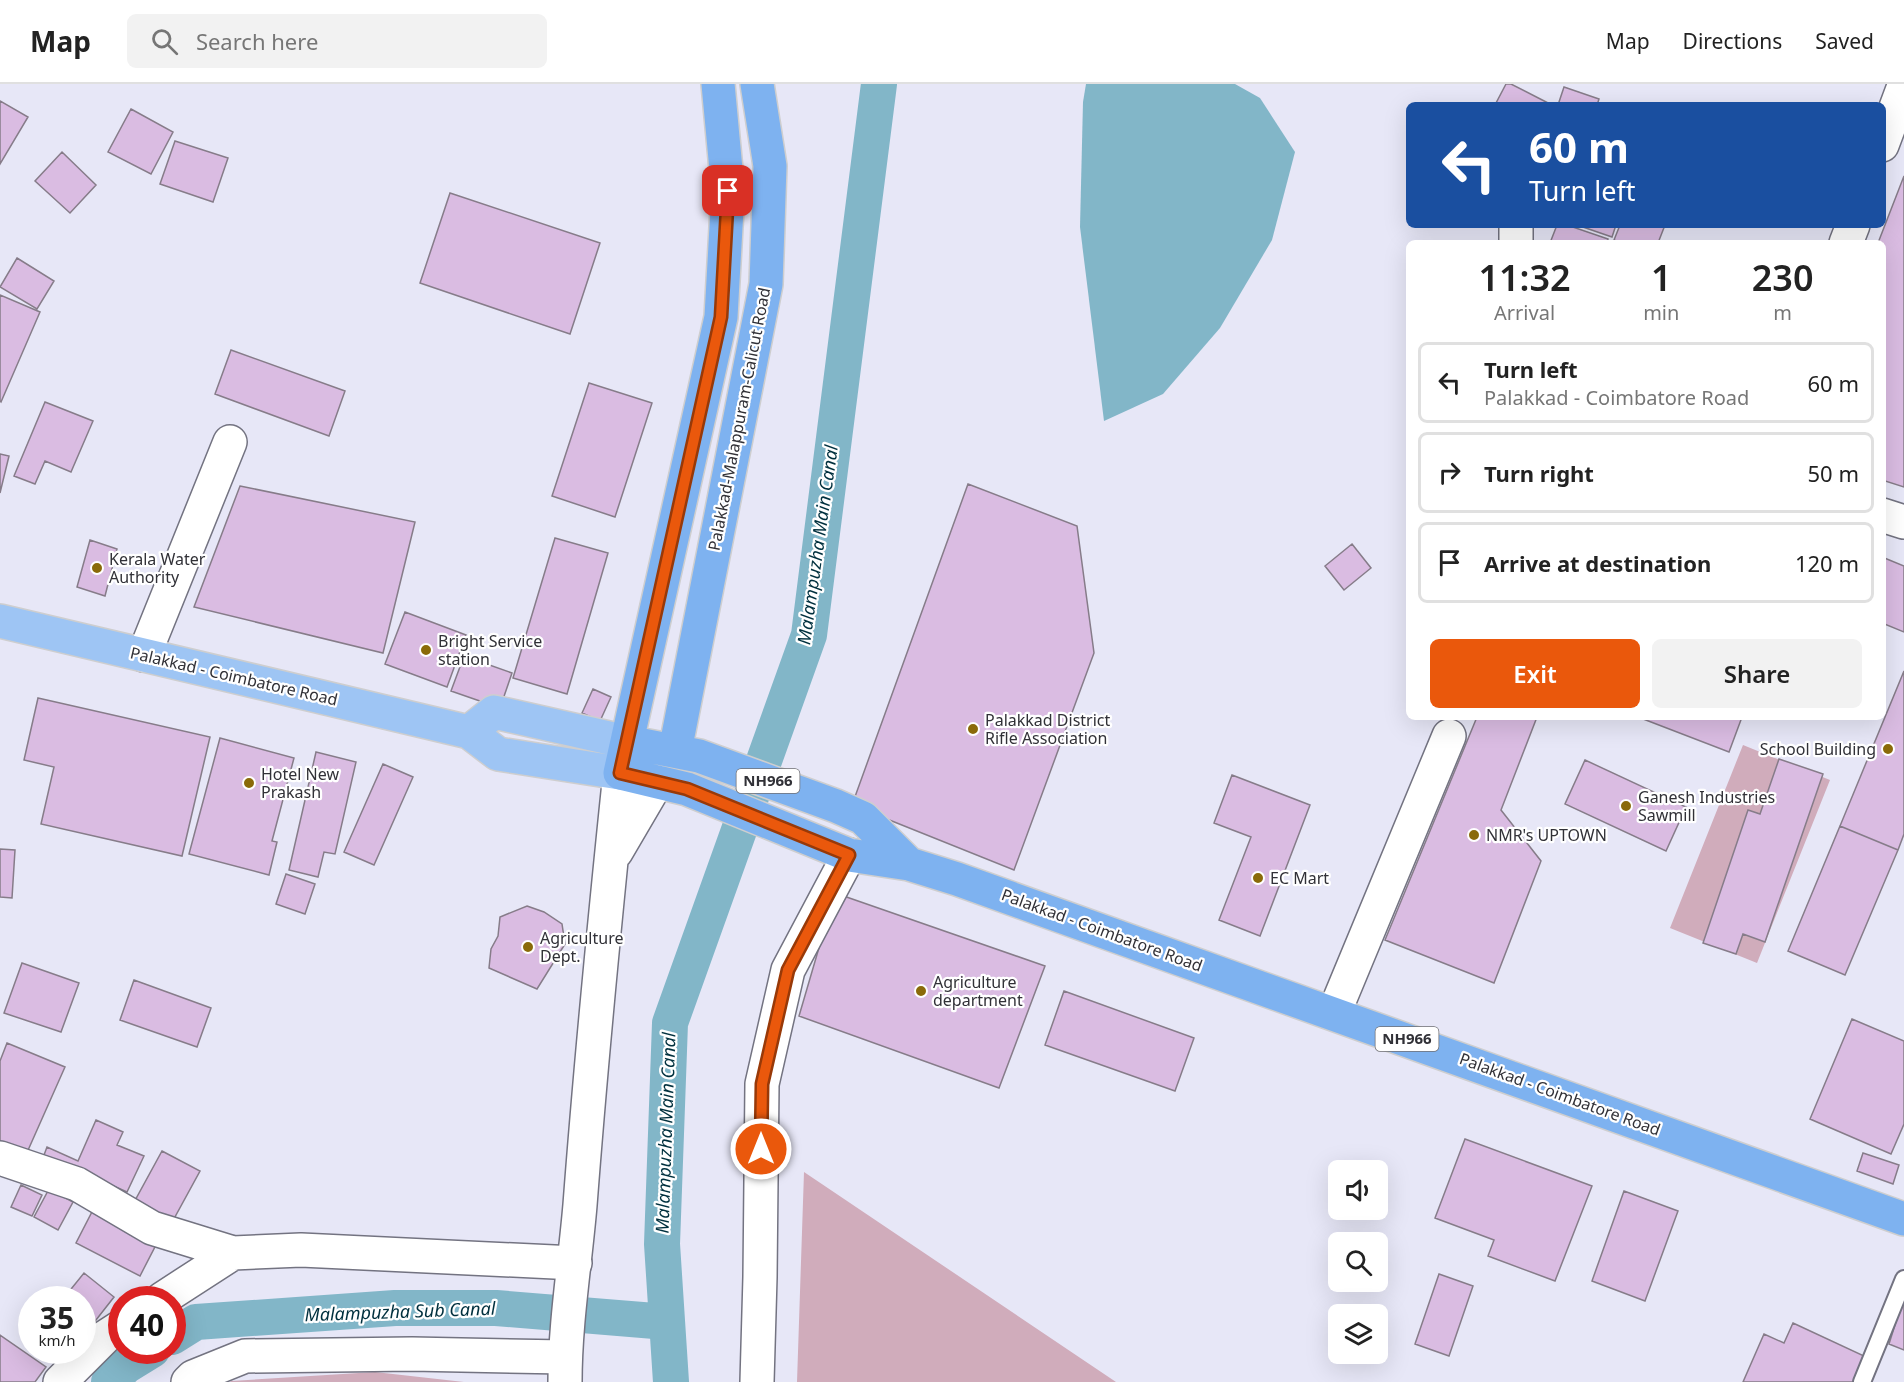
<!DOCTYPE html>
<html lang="en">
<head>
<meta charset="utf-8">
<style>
  body { margin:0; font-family:"Noto Sans",sans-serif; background:#f2f2f2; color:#222; height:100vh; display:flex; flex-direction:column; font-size:22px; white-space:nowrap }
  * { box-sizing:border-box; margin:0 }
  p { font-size:20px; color:#767676 }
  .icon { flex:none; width:33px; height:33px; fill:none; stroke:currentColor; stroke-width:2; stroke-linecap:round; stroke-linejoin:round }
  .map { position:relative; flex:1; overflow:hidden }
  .side { position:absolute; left:1406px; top:156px; width:480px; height:480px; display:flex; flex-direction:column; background:#fff; border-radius:9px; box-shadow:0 6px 24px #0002 }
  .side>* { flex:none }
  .banner { position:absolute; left:1406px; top:18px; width:480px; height:126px; border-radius:9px; box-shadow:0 6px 24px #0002; background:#1a4fa0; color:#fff; overflow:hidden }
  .tools { position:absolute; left:1328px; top:1076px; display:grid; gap:12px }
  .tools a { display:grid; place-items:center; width:60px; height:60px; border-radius:9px; background:#fff; box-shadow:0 6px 24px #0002; font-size:30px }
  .speed { position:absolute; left:18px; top:1202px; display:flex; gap:12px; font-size:30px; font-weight:700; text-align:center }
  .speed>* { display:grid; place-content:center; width:78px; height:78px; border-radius:50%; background:#fff; box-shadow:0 6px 24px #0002; line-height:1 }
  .speed small { font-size:15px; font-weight:400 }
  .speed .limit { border:9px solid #d22; background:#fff; color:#111 }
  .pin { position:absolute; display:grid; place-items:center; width:51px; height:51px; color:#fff; margin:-26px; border-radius:12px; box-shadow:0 3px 9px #0006 }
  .me { position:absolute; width:66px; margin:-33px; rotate:0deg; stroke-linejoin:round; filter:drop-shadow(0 0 4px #0008) }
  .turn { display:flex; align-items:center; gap:21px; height:126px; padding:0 24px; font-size:27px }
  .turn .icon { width:78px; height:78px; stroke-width:2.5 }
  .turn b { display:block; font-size:42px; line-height:51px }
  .eta { display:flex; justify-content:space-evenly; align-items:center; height:102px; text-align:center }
  .eta b { font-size:36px; font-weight:600; line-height:42px }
  .action { display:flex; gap:12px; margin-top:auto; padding:12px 24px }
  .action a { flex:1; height:69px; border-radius:9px; background:#ea580c; color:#fff; font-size:24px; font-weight:600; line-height:69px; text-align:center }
  .action a+a { background:#f2f2f2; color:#222 }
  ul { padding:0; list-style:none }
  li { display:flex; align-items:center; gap:18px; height:81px; margin:0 12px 9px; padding:0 12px; border:3px solid #e0e0e0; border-radius:9px }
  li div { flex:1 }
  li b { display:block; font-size:22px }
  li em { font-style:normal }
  header { display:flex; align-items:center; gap:36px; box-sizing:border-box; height:84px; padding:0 30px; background:#fff; border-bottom:2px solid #e0e0e0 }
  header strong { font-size:28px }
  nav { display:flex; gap:33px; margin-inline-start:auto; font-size:21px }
  .search { width:420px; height:54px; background:#f2f2f2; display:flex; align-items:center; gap:15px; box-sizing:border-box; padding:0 21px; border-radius:9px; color:#767676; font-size:22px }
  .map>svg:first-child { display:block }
  .green { fill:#d0acbb }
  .water { fill:#82b6c8 }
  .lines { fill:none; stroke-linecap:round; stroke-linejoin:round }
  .canal { stroke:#82b6c8; stroke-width:36 }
  .building { fill:#dabce2; stroke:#867c89; stroke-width:1.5 }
  .service-casing { stroke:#737381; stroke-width:20 }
  .minor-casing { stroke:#737381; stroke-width:36 }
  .tertiary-casing { stroke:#737381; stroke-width:36 }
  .primary-casing { stroke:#cececf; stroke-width:36 }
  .trunk-casing { stroke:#cececf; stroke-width:36 }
  .service { stroke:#fff; stroke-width:16 }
  .minor { stroke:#fff; stroke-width:33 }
  .tertiary { stroke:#fff; stroke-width:33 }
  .primary { stroke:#9ec5f4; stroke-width:33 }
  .trunk { stroke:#7eb2f0; stroke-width:33 }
  .route-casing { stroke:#983908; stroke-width:15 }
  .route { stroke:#ea580c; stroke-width:10 }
  .poi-dot { fill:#8a6a09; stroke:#fff; stroke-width:2 }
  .labels { text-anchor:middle; stroke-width:4.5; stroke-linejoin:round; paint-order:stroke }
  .shield { fill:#fff; stroke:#6f6f73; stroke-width:1.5 }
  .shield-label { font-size:15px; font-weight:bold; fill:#313137 }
  .street-label { font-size:16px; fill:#313137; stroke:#fff }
  .poi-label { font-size:16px; fill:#313137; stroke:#fff; text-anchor:start }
  .water-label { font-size:18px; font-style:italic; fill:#00303e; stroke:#fff }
</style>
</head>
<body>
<header>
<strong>Map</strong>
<div class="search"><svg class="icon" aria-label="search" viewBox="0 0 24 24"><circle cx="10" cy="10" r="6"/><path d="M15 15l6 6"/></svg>Search here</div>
<nav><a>Map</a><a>Directions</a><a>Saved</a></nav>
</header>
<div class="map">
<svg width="1904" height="1298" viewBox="0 0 1904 1298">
  <rect width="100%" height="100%" fill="#e7e7f7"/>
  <path class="green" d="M1743,661L1830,696L1757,879L1670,844Z
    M804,1088L1116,1298H797Z
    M375,1288L464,1298H230L231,1297Z"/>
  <path class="water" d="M1086,0H1235L1260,14L1295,68L1272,156L1220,244L1163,310L1104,337L1080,143L1083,18Z"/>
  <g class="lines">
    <path class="canal" d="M172,1253L196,1238L395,1224H496L667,1238
      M109,1298L126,1282L152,1266
      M671,1298L662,1160L670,939L809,551L879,0"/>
  </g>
  <path class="building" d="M1506,0H1511L1552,21H1495Z
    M1564,3L1599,15L1597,21H1558Z
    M0,17L28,33L0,80Z
    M131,25L173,48L151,90L108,68Z
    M175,57L228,74L213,118L160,100Z
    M62,68L96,101L70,129L35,97Z
    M1904,92V403L1882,396V159H1878Z
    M450,109L600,159L570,250L420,199Z
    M1557,141H1567L1608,155L1607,159H1550Z
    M1577,141H1616L1612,153Z
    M1620,141H1665L1658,159H1621L1614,156Z
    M17,174L54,197L37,225L0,203Z
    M0,211L40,228L1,318L0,317Z
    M231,266L345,307L329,352L215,310Z
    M589,299L652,319L615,433L552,412Z
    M45,318L93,337L71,388L45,377L35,400L14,392Z
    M0,370L9,372L0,409Z
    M968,400L1077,442L1094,569L1014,786L852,721Z
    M240,402L415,438L383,569L194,523Z
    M555,454L608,469L567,610L513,594Z
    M90,456L117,465L105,512L77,503Z
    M1352,460L1371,484L1344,506L1325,482Z
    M1882,473L1904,482V548L1882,539Z
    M405,528L466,551L447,603L385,580Z
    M464,572L512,589L500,624L451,607Z
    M1904,587V750L1898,766L1840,742Z
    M593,605L611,613L600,637L582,629Z
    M38,614L210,653L182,772L41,740L54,683L24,676Z
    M1477,633H1537L1501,726L1541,777L1494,899L1385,856Z
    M1638,633H1742L1729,668Z
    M220,654L294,674L272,757L277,758L269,791L189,770Z
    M316,668L356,678L335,770L324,768L318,793L289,786Z
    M1779,675L1823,690L1765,858L1743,850L1736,870L1703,859L1748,726L1760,730Z
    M1585,676L1686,723L1666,767L1565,720Z
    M383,680L413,693L374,781L344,768Z
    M1232,691L1310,721L1260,852L1219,836L1251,753L1214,739Z
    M1840,742L1898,766L1845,891L1788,867Z
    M0,765L15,766L12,814L0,813Z
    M286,790L315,800L305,830L276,820Z
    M835,809L1045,882L999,1004L799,932Z
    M527,822L544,828L562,840L565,860L537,905L489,884L491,865L498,852L500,833Z
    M22,879L79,899L61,948L4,929Z
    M134,896L211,924L197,963L120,936Z
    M1064,907L1194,954L1175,1007L1045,961Z
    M1852,935L1904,957V1040L1891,1070L1810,1035Z
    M7,959L65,983L25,1073L0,1062V977Z
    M96,1036L123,1048L117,1061L144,1072L127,1108L44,1071L47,1063L78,1077Z
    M1465,1055L1592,1102L1555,1197L1488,1172L1494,1156L1435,1134Z
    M162,1067L200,1087L170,1142L132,1122Z
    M1863,1069L1899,1081L1893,1100L1857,1087Z
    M21,1101L42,1111L32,1132L11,1123Z
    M49,1105L73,1118L58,1146L34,1133Z
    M1624,1107L1678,1127L1645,1217L1592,1197Z
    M95,1122L159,1155L140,1192L76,1159Z
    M84,1189L114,1213L89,1245L82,1239V1215H63Z
    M1439,1190L1473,1202L1449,1272L1415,1260Z
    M1904,1212V1266L1889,1260Z
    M1793,1239L1877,1278L1868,1298H1743L1764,1250L1784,1259Z
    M0,1251L46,1283L35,1298H0Z
    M47,1266H71L59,1278Z"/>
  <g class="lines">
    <g class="service-casing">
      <path id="service" d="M1862,1298L1904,1195"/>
    </g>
    <g class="minor-casing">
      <path id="minor" d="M1882,61L1904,2
        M1516,159V144
        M1846,159L1853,141
        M1882,431L1904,438
        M144,571L230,358
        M1334,929L1449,652
        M0,1074L77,1100L152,1144L233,1169
        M162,1215L233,1169L301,1166L575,1179
        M60,1298L105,1253L122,1242
        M188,1298L193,1293L245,1272L412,1270L565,1273"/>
    </g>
    <g class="tertiary-casing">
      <path id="tertiary" d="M616,768L657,698
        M565,1298C565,1239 575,1180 580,1121C591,977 605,833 620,689
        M757,1298L760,1193L762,1000L788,886L849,771"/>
    </g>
    <g class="primary-casing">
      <path id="primary" d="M0,537L469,648L498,670L620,689
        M469,648L494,628L627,658"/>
    </g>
    <g class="trunk-casing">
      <path id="trunk" d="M718,0L728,107L721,233L620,689L687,705L849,771L909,780L957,795L1904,1135
        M627,658L699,672L836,722L863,734L909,780
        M675,667L766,200L770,82L757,0"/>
    </g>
    <use href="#service" class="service"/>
    <use href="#minor" class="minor"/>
    <use href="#tertiary" class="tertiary"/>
    <use href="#primary" class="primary"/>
    <use href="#trunk" class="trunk"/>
  </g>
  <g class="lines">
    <g class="route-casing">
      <path id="route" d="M728,107L721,233L620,689L687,705L849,771L788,886L762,1000L761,1065"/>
    </g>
    <use href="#route" class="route"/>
  </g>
  <g class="poi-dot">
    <circle cx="97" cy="484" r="6"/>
    <circle cx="426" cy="566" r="6"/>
    <circle cx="973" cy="645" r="6"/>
    <circle cx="1888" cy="665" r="6"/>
    <circle cx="249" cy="699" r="6"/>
    <circle cx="1626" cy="722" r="6"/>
    <circle cx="1474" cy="751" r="6"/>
    <circle cx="1258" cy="794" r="6"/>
    <circle cx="528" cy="863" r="6"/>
    <circle cx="921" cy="907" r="6"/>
  </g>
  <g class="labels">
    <g class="shield">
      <rect x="736.5" y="685" width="63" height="24" rx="4.5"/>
      <rect x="1375.5" y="943" width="63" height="24" rx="4.5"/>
    </g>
    <g class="shield-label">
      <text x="768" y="702">NH966</text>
      <text x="1407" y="960">NH966</text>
    </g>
    <g class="street-label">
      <text transform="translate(739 335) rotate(-79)" y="6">Palakkad-Malappuram-Calicut Road</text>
      <text transform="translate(234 592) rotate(13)" y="6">Palakkad - Coimbatore Road</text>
      <text transform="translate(1102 846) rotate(20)" y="6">Palakkad - Coimbatore Road</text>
      <text transform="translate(1560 1010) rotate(20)" y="6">Palakkad - Coimbatore Road</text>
    </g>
    <g class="poi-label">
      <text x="109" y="481">Kerala Water<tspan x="109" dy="18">Authority</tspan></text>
      <text x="438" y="563">Bright Service<tspan x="438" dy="18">station</tspan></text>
      <text x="985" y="642">Palakkad District<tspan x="985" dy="18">Rifle Association</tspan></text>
      <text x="1876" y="671" text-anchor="end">School Building</text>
      <text x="261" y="696">Hotel New<tspan x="261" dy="18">Prakash</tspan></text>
      <text x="1638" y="719">Ganesh Industries<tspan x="1638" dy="18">Sawmill</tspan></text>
      <text x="1486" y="757">NMR's UPTOWN</text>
      <text x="1270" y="800">EC Mart</text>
      <text x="540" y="860">Agriculture<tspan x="540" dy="18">Dept.</tspan></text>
      <text x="933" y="904">Agriculture<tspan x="933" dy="18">department</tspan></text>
    </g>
    <g class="water-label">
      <text transform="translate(818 461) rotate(-82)" y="6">Malampuzha Main Canal</text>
      <text transform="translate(666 1049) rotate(-88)" y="6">Malampuzha Main Canal</text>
      <text transform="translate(400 1228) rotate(-2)" y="6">Malampuzha Sub Canal</text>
    </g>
  </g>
</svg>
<div class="tools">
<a><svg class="icon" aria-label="sound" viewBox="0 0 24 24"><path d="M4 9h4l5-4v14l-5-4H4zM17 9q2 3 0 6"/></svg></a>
<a><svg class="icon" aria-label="search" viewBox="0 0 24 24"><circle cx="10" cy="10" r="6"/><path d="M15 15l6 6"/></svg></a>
<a><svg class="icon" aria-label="layers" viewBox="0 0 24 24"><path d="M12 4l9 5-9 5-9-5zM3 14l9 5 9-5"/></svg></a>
</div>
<div class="speed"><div>35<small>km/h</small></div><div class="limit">40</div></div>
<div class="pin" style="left:728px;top:107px;background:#d93025"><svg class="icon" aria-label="arrive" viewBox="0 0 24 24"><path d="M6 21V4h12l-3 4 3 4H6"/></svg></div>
<svg class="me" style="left:761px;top:1065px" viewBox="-20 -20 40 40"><circle r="17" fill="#ea580c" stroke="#fff" stroke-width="3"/><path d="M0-11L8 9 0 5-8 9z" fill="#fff"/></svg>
<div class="banner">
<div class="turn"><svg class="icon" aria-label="left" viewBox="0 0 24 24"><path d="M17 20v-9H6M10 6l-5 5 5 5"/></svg><div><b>60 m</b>Turn left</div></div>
</div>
<section class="side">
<div class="eta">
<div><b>11:32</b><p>Arrival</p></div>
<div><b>1</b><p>min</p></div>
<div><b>230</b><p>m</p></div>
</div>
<ul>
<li><svg class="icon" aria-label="left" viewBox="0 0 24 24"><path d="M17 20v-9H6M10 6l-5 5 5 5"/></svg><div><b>Turn left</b><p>Palakkad - Coimbatore Road</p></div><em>60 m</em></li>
<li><svg class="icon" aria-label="right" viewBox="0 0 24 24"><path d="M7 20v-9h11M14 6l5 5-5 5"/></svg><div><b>Turn right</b></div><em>50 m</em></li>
<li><svg class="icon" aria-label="arrive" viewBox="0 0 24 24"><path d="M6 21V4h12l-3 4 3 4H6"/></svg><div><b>Arrive at destination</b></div><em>120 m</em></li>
</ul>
<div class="action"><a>Exit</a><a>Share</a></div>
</section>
</div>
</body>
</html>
